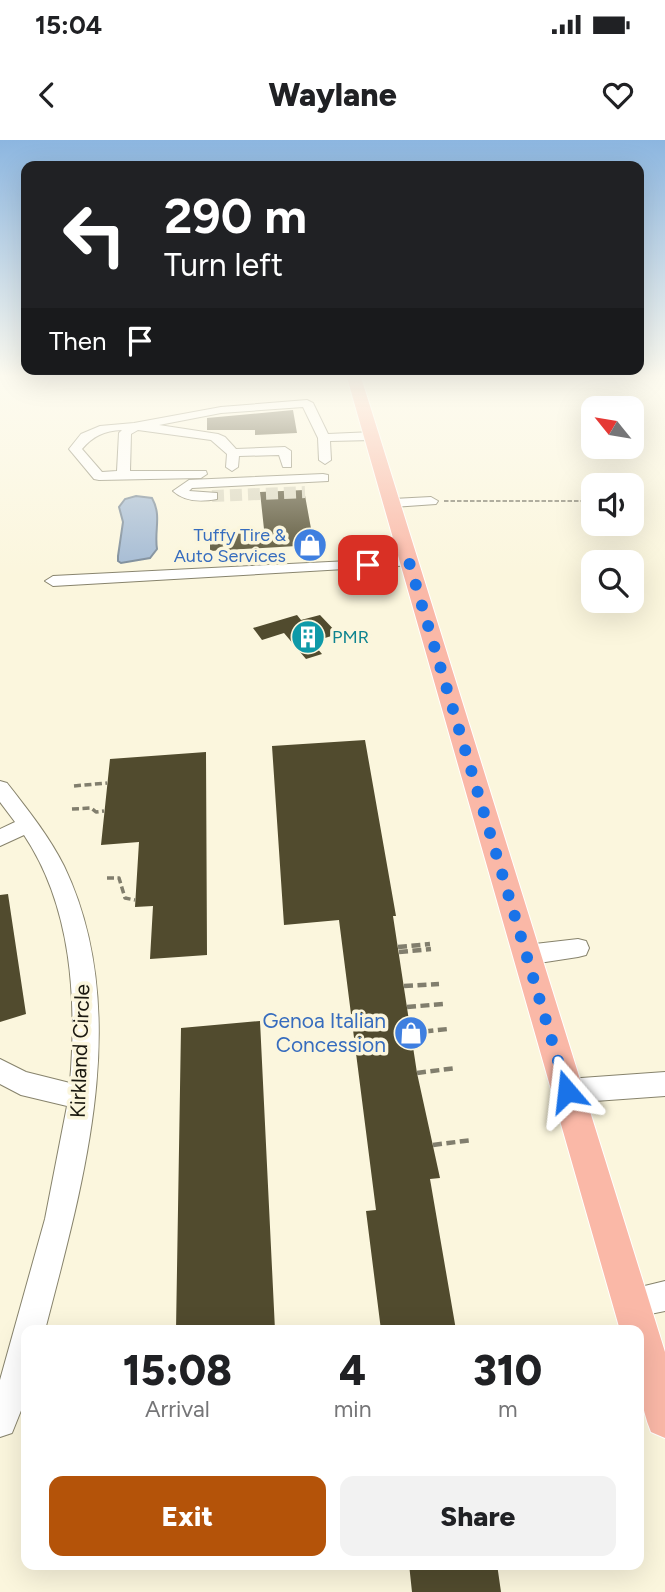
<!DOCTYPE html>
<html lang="en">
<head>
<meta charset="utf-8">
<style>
  body { margin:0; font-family:Figtree,sans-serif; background:#f2f2f2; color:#202124; height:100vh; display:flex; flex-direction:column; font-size:26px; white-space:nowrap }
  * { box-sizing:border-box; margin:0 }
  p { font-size:23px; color:#757577 }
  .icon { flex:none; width:38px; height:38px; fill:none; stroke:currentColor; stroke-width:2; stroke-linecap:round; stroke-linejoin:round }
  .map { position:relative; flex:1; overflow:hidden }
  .details { position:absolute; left:21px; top:1185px; width:623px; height:245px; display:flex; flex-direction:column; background:#fff; border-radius:14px; box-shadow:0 7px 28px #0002 }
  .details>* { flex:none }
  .guide { position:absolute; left:21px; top:21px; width:623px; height:214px; border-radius:14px; box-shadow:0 7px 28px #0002; background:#202124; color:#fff; overflow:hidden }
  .needle { width:46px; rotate:300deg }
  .fabs { position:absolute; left:581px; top:256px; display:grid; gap:14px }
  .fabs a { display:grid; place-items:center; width:63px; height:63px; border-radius:14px; background:#fff; box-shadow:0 7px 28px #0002; font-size:35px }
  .pin { position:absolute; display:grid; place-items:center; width:60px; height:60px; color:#fff; margin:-30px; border-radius:14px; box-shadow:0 4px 10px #0006 }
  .me { position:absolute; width:77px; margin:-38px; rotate:343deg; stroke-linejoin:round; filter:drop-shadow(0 0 5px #0008) }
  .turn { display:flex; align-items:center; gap:24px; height:147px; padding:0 28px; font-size:32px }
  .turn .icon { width:91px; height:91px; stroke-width:2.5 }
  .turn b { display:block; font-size:49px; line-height:60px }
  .then { display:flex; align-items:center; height:66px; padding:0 28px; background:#0003; gap:14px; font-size:26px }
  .eta { display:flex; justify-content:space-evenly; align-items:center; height:119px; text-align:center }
  .eta b { font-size:42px; font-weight:800; line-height:49px }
  .cta { display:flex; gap:14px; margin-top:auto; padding:14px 28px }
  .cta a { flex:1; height:80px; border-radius:14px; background:#b45309; color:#fff; font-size:28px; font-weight:800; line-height:80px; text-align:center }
  .cta a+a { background:#f2f2f2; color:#202124 }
  .status { display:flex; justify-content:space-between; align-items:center; height:49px; padding:0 35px; background:#fff; direction:ltr }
  .status svg { height:19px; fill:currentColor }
  header { display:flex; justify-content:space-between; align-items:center; height:91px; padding:0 28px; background:#fff; font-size:32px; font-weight:800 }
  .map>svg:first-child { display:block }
  .water { fill:#a2b9d3; stroke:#798998; stroke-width:2 }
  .building { fill:#514b2e }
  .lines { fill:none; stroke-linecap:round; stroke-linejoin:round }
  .minor-tunnel { stroke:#d9d5be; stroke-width:12; stroke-dasharray:12 6; stroke-linecap:butt }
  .minor-casing { stroke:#87836c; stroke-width:2 }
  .major-casing { stroke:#fff; stroke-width:2 }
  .path-far2 { stroke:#817e6d; stroke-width:2; stroke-dasharray:4.5 2; stroke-linecap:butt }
  .path-far1 { stroke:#817e6d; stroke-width:3.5; stroke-dasharray:7 3.5; stroke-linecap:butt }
  .path { stroke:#817e6d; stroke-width:4.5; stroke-dasharray:9 4.5; stroke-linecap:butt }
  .minor { fill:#fff; fill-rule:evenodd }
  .major { fill:#fab8a7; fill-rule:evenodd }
  .route { stroke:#1a73e8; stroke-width:12; stroke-dasharray:0 21.6 }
  .labels { text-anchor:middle; stroke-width:7; stroke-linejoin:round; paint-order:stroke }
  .far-shop-label { font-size:18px; fill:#366cbe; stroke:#fbf6dd; text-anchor:end }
  .far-culture-label { font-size:18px; fill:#0d838f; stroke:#fbf6dd; text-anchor:start }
  .shop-label { font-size:21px; fill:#366cbe; stroke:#fbf6dd; text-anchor:end }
  .street-label { font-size:21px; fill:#1a180f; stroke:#fbf6dd }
</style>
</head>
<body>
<div class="status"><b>15:04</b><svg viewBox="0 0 49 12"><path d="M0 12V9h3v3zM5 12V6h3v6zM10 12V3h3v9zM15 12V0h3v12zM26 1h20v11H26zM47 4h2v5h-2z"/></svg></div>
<header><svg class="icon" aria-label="back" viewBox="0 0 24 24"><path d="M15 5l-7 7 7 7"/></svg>Waylane<svg class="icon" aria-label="heart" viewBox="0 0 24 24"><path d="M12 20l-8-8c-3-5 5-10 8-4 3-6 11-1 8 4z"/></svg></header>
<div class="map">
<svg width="665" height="1452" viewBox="0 0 665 1452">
  <rect width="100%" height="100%" fill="#fbf6dd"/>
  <path class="water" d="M136,356L152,358C162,376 154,390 157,409L150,418L121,423L118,421V416L123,382L119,367L125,359Z"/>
  <path class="building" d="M293,270L297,293L255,295V290H207V278Z
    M304,350L314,405L210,411V393L264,389L260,352Z
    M297,475L301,480L320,475L338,494L315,501L319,506L316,507L322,514L306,519L284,493L262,500L253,488Z
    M365,600L396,776H393L417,933L440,1038L430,1039L456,1190H381L366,1071L376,1070L339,780L284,785L272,606Z
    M206,612L207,815L150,819L153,766L135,767L139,702L101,705L110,619Z
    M8,754L26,874L0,882V755Z
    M260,881L275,1190H176L181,888Z
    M409,1424H497L501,1452H412Z"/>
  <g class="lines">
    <path class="minor-tunnel" d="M212,356L305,352"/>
    <g class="minor-casing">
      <path id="minor" d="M307,260L313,263L328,294L373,292L379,296L373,300L330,301L331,320L325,324L319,320L318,298L303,267L221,273L159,285L218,294L225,297L236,309L285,307L291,311V327H283L279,315L239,316L238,327L232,331L226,327L227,314L211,300L138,290L131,294L130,331H206L207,334L201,338L99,340L94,339L69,309L81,294L100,286L134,283L221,267ZM122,290L119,293L117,331L102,332L82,309C93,296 104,291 122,290Z
        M323,334L328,335V341L192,348L189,351L217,353V359C201,362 185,362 173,351L189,340Z
        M431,357L438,361L436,364L393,367L386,363L393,359Z
        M409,418L414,419L416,422L414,425L53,446L45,441L53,436Z
        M0,641L7,643C28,670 49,696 64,726C134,872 83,1043 45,1190H26V1258L12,1293L0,1297V1240L45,1079L67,966L21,955L0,944V919L26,932L70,943C77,859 72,767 24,695L0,706V689L15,682L0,662Z
        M578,799L586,801L589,808L586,815L578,817L526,825L518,822L515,815L518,808L526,805Z
        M665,932V956L567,963L558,960L554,951L558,942L567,939Z
        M665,1141V1171L631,1178L620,1174L616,1163L620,1152Z"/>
    </g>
    <g class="major-casing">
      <path id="major" d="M346,234H360L665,1212V1298L651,1292C637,1258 639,1226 639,1190H620Z"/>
    </g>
    <path class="path-far2" d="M444,361H593"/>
    <path class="path-far1" d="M74,646L107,643
      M72,669L91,668L96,672L104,671
      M107,738H119L125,758L135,760"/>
    <path class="path" d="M398,807L430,804
      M399,812L431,809
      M404,846L439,844
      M407,867L443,864
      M411,893L448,889
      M417,933L456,928
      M433,1005L472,1000"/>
    <use href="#minor" class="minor"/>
    <use href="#major" class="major"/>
  </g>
  <linearGradient id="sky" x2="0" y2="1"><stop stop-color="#8cb6e0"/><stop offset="0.54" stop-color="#fdfbf0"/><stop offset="1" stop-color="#fdfbf0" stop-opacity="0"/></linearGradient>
  <rect width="665" height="437" fill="url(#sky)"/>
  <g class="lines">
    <path class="route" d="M368,425L409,422L567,951"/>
  </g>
  <defs>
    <g id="shop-disc" transform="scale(1.75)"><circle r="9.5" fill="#3f7fe0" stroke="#fbf6dd"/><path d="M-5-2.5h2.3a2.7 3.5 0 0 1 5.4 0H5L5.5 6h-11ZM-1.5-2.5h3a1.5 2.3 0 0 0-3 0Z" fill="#fff"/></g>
    <g id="building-disc" transform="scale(1.75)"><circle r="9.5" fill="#0f9aa8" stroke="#fbf6dd"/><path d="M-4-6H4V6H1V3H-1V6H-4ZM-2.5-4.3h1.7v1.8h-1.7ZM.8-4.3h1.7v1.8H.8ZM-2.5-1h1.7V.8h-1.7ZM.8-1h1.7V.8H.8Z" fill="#fff"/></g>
  </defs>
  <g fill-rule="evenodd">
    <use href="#shop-disc" x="310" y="405"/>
    <use href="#building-disc" x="308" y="497"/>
    <use href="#shop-disc" x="411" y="893"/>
  </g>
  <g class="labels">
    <g class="far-shop-label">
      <text x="286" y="401">Tuffy Tire &amp;<tspan x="286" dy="21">Auto Services</tspan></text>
    </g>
    <g class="far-culture-label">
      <text x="332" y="503">PMR</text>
    </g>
    <g class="shop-label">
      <text x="386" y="888">Genoa Italian<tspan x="386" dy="24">Concession</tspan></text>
    </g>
    <g class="street-label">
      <text transform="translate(80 911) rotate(-88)" y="7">Kirkland Circle</text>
    </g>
  </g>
</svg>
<div class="fabs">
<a><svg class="needle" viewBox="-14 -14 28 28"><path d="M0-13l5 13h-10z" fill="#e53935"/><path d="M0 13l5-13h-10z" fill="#757577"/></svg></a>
<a><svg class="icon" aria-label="sound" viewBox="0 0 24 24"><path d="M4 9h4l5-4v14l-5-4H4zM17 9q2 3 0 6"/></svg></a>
<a><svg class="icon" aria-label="search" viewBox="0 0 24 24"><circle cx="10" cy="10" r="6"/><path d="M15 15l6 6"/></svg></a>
</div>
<div class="pin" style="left:368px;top:425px;background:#d93025"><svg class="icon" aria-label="arrive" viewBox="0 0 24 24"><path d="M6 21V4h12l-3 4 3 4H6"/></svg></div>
<svg class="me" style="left:567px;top:951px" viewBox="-20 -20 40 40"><path d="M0-17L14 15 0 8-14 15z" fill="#1a73e8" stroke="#fff" stroke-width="4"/></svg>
<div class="guide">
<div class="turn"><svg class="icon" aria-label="left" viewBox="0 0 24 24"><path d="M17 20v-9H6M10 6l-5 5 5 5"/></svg><div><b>290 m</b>Turn left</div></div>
<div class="then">Then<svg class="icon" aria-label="arrive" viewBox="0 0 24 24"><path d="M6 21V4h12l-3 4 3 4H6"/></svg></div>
</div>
<section class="details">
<div class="eta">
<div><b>15:08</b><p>Arrival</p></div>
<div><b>4</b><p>min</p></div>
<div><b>310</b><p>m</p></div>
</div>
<div class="cta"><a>Exit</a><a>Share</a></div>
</section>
</div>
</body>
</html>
